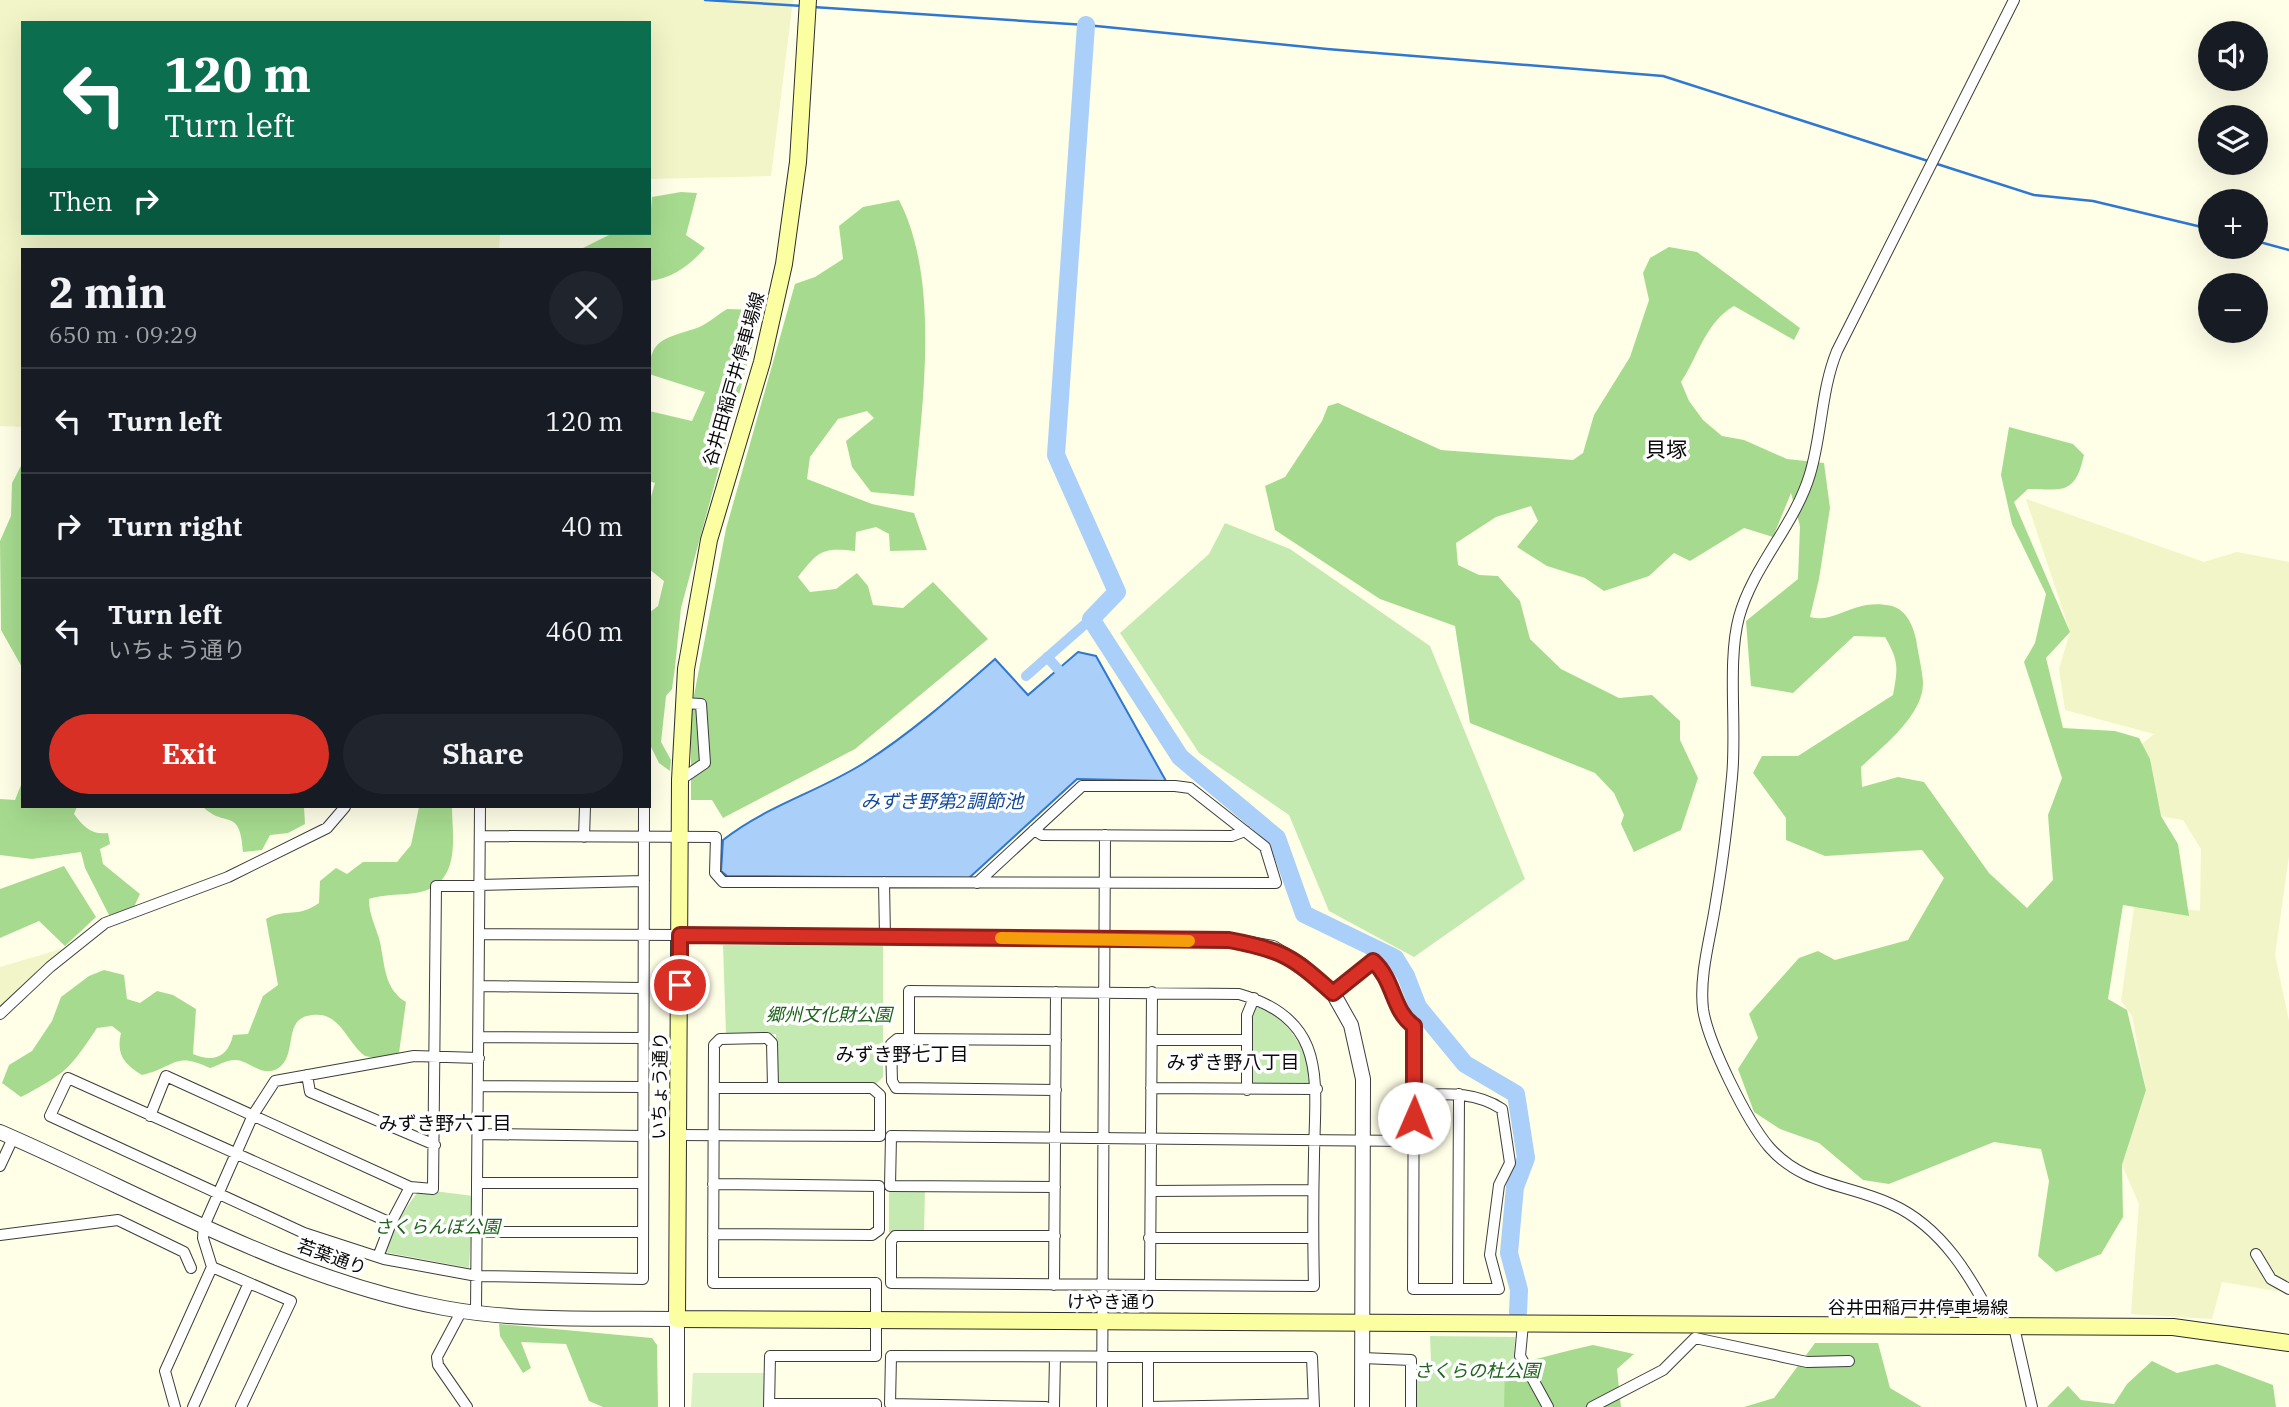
<!DOCTYPE html>
<html lang="en">
<head>
<meta charset="utf-8">
<style>
  body { margin:0; font-family:"IBM Plex Serif","Noto Sans JP",serif; background:#20242c; color:#f1f3f6; height:100vh; display:flex; flex-direction:column; font-size:26px; white-space:nowrap }
  * { box-sizing:border-box; margin:0 }
  p { font-size:23px; color:#9ea1a6 }
  .icon { flex:none; width:38px; height:38px; fill:none; stroke:currentColor; stroke-width:2; stroke-linecap:round; stroke-linejoin:round }
  .map { position:relative; flex:1; overflow:hidden }
  .panel { position:absolute; left:21px; top:248px; width:630px; height:560px; display:flex; flex-direction:column; background:#171b24; border-radius:0px; box-shadow:0 7px 28px #0002 }
  .panel>* { flex:none }
  .hud { position:absolute; left:21px; top:21px; width:630px; height:214px; border-radius:0px; box-shadow:0 7px 28px #0002; background:#0b6e4f; color:#fff; overflow:hidden }
  .buttons { position:absolute; left:2198px; top:21px; display:grid; gap:14px }
  .buttons a { display:grid; place-items:center; width:70px; height:70px; border-radius:50%; background:#171b24; box-shadow:0 7px 28px #0002; font-size:35px }
  .pin { position:absolute; display:grid; place-items:center; width:60px; height:60px; color:#fff; margin:-30px; border:4px solid #fff; border-radius:50%; box-shadow:0 2px 7px #0007 }
  .me { position:absolute; width:77px; margin:-38px; rotate:1deg; stroke-linejoin:round; filter:drop-shadow(0 0 5px #0008) }
  .turn { display:flex; align-items:center; gap:24px; height:147px; padding:0 28px; font-size:32px }
  .turn .icon { width:91px; height:91px; stroke-width:2.5 }
  .turn b { display:block; font-size:49px; line-height:60px }
  .then { display:flex; align-items:center; height:66px; padding:0 28px; background:#0003; gap:14px; font-size:26px }
  .round { display:grid; place-items:center; flex:none; width:74px; height:74px; border-radius:37px; background:#20242c }
  .headline { display:flex; align-items:center; justify-content:space-between; height:119px; padding:0 28px }
  h1 { font-size:42px; font-weight:700; line-height:52px }
  .cta { display:flex; gap:14px; margin-top:auto; padding:14px 28px }
  .cta a { flex:1; height:80px; border-radius:42px; background:#d93025; color:#fff; font-size:28px; font-weight:700; line-height:80px; text-align:center }
  .cta a+a { background:#20242c; color:#f1f3f6 }
  ul { padding:0; list-style:none }
  li { display:flex; align-items:center; gap:21px; height:105px; padding:0 28px; border-top:2px solid #363941 }
  li div { flex:1 }
  li b { display:block; font-size:26px }
  li em { font-style:normal }
  .map>svg:first-child { display:block }
  .farmland { fill:#f2f5c7 }
  .green { fill:#c5eab1 }
  .forest { fill:#a6db8f }
  .pitch { fill:#daf1c3 }
  .water { fill:#aacff8; stroke:#2f77d1; stroke-width:2 }
  .lines { fill:none; stroke-linecap:round; stroke-linejoin:round }
  .stream { stroke:#2f77d1; stroke-width:2.5 }
  .canal { stroke:#aacff8; stroke-width:10 }
  .river { stroke:#aacff8; stroke-width:18 }
  .minor-casing { stroke:#3d3d3d; stroke-width:12 }
  .tertiary-casing { stroke:#3d3d3d; stroke-width:16 }
  .secondary-casing { stroke:#2c2c2c; stroke-width:18 }
  .minor { stroke:#fff; stroke-width:10 }
  .tertiary { stroke:#fff; stroke-width:14 }
  .secondary { stroke:#fbffa2; stroke-width:16 }
  .route-casing { stroke:#8d1f18; stroke-width:18 }
  .route { stroke:#d93025; stroke-width:12 }
  .slow { stroke:#f59e0b; stroke-width:12 }
  .labels { text-anchor:middle; stroke-width:7; stroke-linejoin:round; paint-order:stroke }
  .street-label { font-size:18px; fill:#0a0a0a; stroke:#fff }
  .park-label { font-size:18px; font-style:italic; fill:#1d631a; stroke:#fff }
  .water-label { font-size:19px; font-style:italic; fill:#114a9e; stroke:#fff }
  .neighbourhood-label { font-size:19px; fill:#0a0a0a; stroke:#fff }
  .quarter-label { font-size:21px; fill:#0a0a0a; stroke:#fff }
</style>
</head>
<body>
<div class="map">
<svg width="2289" height="1407" viewBox="0 0 2289 1407">
  <rect width="100%" height="100%" fill="#fffee7"/>
  <path class="farmland" d="M0,0H793L771,176L649,179V23H23V233H500L499,250H23V427L0,426Z
    M2026,499L2204,562L2237,552L2289,562V856L2275,955L2289,1021V1293L2222,1282L2212,1319L2131,1314L2139,1204L2122,1165L2146,1090L2132,1016L2121,1001L2135,901L2200,911L2201,849L2183,820L2110,808L2115,766L2154,734L2065,710L2059,669L2070,632Z
    M61,949L62,950L0,1008V967Z"/>
  <path class="green" d="M1225,523L1290,549L1430,646L1525,879L1414,957L1329,911L1289,815L1199,753L1120,633L1209,554Z
    M723,945L883,946V1077L876,1084L780,1083L777,1080L776,1034H726Z
    M1256,1004C1290,1021 1304,1045 1313,1082L1308,1085L1252,1086L1249,1082L1251,1015Z
    M925,1189L924,1232H889V1190Z
    M434,1191L473,1196L469,1268L384,1252L396,1223L416,1194Z
    M1430,1336L1515,1337L1514,1362L1537,1407H1416L1418,1363L1431,1361Z"/>
  <path class="forest" d="M681,192L697,193L686,235L705,248C689,266 673,278 649,281V250H579L613,233H649L652,197Z
    M899,200C941,281 922,407 914,496L871,492L852,467L846,441L874,418L867,411L838,419L810,457L807,479L872,504L914,513L927,550L890,551L889,534L876,527L856,532L855,551C821,547 818,552 798,577L810,592L836,589L857,573L868,586L873,605L903,608L933,582L988,639L855,749L723,818L712,800H691V711L726,529L795,284L815,277L843,259L839,226L863,207Z
    M1669,247L1697,252L1800,328L1794,340L1734,306C1705,323 1699,355 1681,382L1689,401L1703,420L1722,436L1744,440L1787,459L1824,463L1830,508L1819,579L1810,617C1837,624 1854,597 1892,606C1906,610 1913,625 1916,639C1918,653 1922,668 1923,682C1924,715 1883,746 1861,767L1862,787L1898,777L1924,782L1989,873L2027,908L2053,880L2048,815L2062,778L2024,662L2035,643L2046,594L2012,524L2001,475L2009,427L2073,444L2084,455C2075,494 2065,490 2028,489L2014,502L2070,632L2046,658L2063,728L2115,731L2139,738L2150,759L2161,816L2178,844L2189,916L2123,905L2108,999L2127,1010L2146,1090L2122,1165L2123,1217L2101,1254L2056,1272L2038,1256L2049,1181L2041,1149L1994,1142L1889,1184L1863,1180L1819,1143L1780,1129L1754,1112L1738,1069L1758,1038L1749,1014L1799,958L1818,951L1835,960L1908,940L1944,878L1922,850L1825,856L1786,840V818L1753,773L1762,756H1798L1893,695C1898,668 1899,661 1885,637L1854,636L1793,693L1751,686L1746,621L1798,579L1800,526L1791,493L1773,537L1744,528L1690,561L1674,553L1649,576L1604,591L1585,578L1547,566L1517,547L1538,521L1531,506L1496,517L1456,543L1458,565L1479,575L1498,576L1520,601L1530,639L1561,669L1619,698L1652,695L1680,721V740L1698,778L1681,830L1634,852L1621,824L1624,815L1614,793L1595,773L1470,723L1455,626L1380,599L1275,530L1265,486L1285,477L1322,421L1328,406L1338,403L1441,450L1573,460L1583,453L1594,415L1630,357L1649,300L1643,273L1650,258Z
    M727,309L762,310L681,608L675,667L672,689L666,696L661,742L671,760L670,771L659,763L649,743V613L658,606L664,581L649,569V504L655,483L649,481V411L692,421L705,392L649,374C649,339 666,338 694,329C705,326 717,315 727,309Z
    M23,462V669L1,630L0,541L11,516L12,483Z
    M23,780V807H77L74,814C84,827 91,835 108,833L110,844L100,849L103,864L140,894L133,909L109,915L85,868L81,852L32,859L0,855V799L15,800Z
    M203,807H304L305,824L288,833L270,835L262,850L243,852C240,806 226,829 203,807Z
    M419,807H452C452,834 461,876 427,890C414,896 385,893 369,899C369,916 376,926 380,942C385,965 384,989 406,1002L399,1053L375,1058L365,1056C345,1041 340,1008 307,1016C283,1022 298,1057 277,1069C261,1077 250,1061 236,1060C228,1059 217,1066 210,1068C174,1051 176,1067 142,1075C124,1064 116,1055 121,1033L112,1026L97,1028C70,1069 65,1074 21,1097L2,1083L9,1065L32,1051L52,1021L61,997L89,976L104,970L124,975L127,999L140,1003L157,991L173,995L196,1009L193,1054C214,1063 228,1057 233,1035L248,1034L263,996L278,985L266,919C288,907 296,919 319,903L320,881L336,868L347,874L363,862H397L411,845Z
    M64,866L96,917L65,946L39,921L0,938V889Z
    M499,1324L652,1338L657,1345L658,1407H603L589,1401L566,1344L521,1342L531,1368L523,1373L500,1336Z
    M1815,1343H1878L1890,1388L1922,1407H1744L1774,1398Z
    M1593,1345L1634,1354L1617,1369L1621,1407H1504L1505,1365C1536,1361 1563,1351 1593,1345Z
    M2152,1361L2177,1373L2217,1364L2273,1385L2276,1407H2047L2068,1386L2081,1400L2114,1404L2127,1384Z"/>
  <path class="pitch" d="M693,1373H764V1407H691Z"/>
  <path class="water" d="M1078,652L1096,656L1166,781L1077,779L969,878L727,876L721,871L723,840C766,806 818,792 864,763C911,733 953,696 995,659L1028,695Z"/>
  <g class="lines">
    <path class="stream" d="M705,0L803,6
      M813,7L1086,25L1327,49L1663,76L1928,161
      M1934,163L2034,195L2093,201L2210,229
      M2256,241L2289,250"/>
    <path class="canal" d="M1047,657L1058,669
      M1026,676L1091,619"/>
    <path class="river" d="M1086,25L1056,455L1117,592L1091,619L1180,757L1277,838L1304,914L1395,958L1406,976L1418,1007L1465,1064L1516,1094L1526,1158L1515,1187L1509,1253L1519,1290L1518,1312"/>
    <g class="minor-casing">
      <path id="minor" d="M680,780L705,763L701,704L682,703
        M1034,830L1042,835L1232,836L1245,831
        M480,836L716,837L715,873L723,882L1276,883L1265,847L1190,788L1175,786H1082L977,883
        M584,837L585,807
        M884,882L885,937
        M479,934L680,935
        M479,986L643,988
        M1333,993L1373,961C1395,981 1392,1011 1414,1026L1413,1289H1499L1490,1255L1499,1185L1510,1163L1502,1109C1474,1091 1446,1094 1414,1095
        M0,1014L50,967L105,923L228,877L327,828L345,807
        M480,1037L643,1038
        M909,1039V991L1239,994C1329,1020 1315,1081 1314,1156C1313,1199 1313,1243 1314,1286L891,1283V1241L895,1236H1055
        M1056,1040L897,1039L891,1044L892,1081L896,1088L1056,1090
        M1152,1040H1247
        M307,1075L310,1092L435,1145
        M478,1086L643,1087
        M1151,1088L1317,1089
        M1247,1090V1015L1254,998
        M150,1116L166,1076L410,1187L433,1189L436,886L644,881
        M478,1134L643,1136
        M678,1135L880,1136V1095L872,1088H714
        M0,1166L13,1138
        M478,1183H643
        M713,1184L879,1186V1230L872,1235L713,1234
        M1055,1187L890,1186L891,1136L1413,1141
        M1151,1191L1313,1190
        M391,1223L68,1078L50,1116L304,1233L384,1259L477,1276L643,1279L644,807
        M478,1232H643
        M0,1235L118,1220L184,1252L191,1268
        M1149,1238H1313
        M2256,1254L2271,1279L2289,1289
        M378,1257L391,1223L410,1187
        M212,1267L291,1301L241,1407
        M1054,1285L1056,992
        M1150,1285L1152,992
        M1458,1289L1459,1094
        M462,1310L437,1357L438,1365L467,1407
        M476,1312L480,807
        M1523,1324L1520,1356L1548,1407
        M1997,1327C1972,1279 1943,1227 1891,1204C1848,1184 1803,1186 1769,1147C1747,1121 1708,1043 1703,1009C1699,974 1711,936 1716,901C1723,860 1728,818 1732,777C1737,728 1727,661 1739,617C1753,566 1795,525 1810,474C1822,434 1821,390 1837,351L2014,0
        M2014,1327L2032,1407
        M1148,1357V1407L1314,1404
        M1362,1358L1411,1360V1407
        M769,1404H876V1407
        M175,1407L165,1371L212,1267L203,1238L204,1226L253,1115L275,1081L414,1056L479,1058
        M193,1407L248,1285
        M769,1407L770,1356H876V1283H713L714,1045L720,1039L767,1038L772,1043L773,1087
        M1046,1407L890,1404L891,1356L1312,1357L1314,1407
        M1054,1407L1055,1357
        M1102,1407L1105,835
        M1592,1407L1663,1370L1695,1338L1807,1362L1849,1361"/>
    </g>
    <g class="tertiary-casing">
      <path id="tertiary" d="M680,935L1229,940L1273,948L1301,965L1333,993L1351,1025L1363,1079L1362,1407
        M0,1132C146,1195 286,1279 444,1308C520,1322 600,1318 677,1319V1407"/>
    </g>
    <g class="secondary-casing">
      <path id="secondary" d="M808,0L798,162L784,264L762,362L709,540L686,669L680,780L677,1319L2173,1327L2289,1343"/>
    </g>
    <use href="#minor" class="minor"/>
    <use href="#tertiary" class="tertiary"/>
    <use href="#secondary" class="secondary"/>
  </g>
  <g class="lines">
    <g class="route-casing">
      <path id="route" d="M680,985V935L1229,940C1283,950 1293,957 1333,993L1373,961C1395,981 1392,1011 1414,1026V1118"/>
    </g>
    <use href="#route" class="route"/>
    <path class="slow" d="M1001,938L1189,941"/>
  </g>
  <g class="labels">
    <g class="street-label">
      <text transform="translate(734 379) rotate(-74)" y="6">谷井田稲戸井停車場線</text>
      <text transform="translate(660 1086) rotate(-89)" y="6">いちょう通り</text>
      <text transform="translate(332 1257) rotate(20)" y="6">若葉通り</text>
      <text x="1112" y="1308">けやき通り</text>
      <text x="1918" y="1314">谷井田稲戸井停車場線</text>
    </g>
    <g class="park-label">
      <text x="829" y="1021">郷州文化財公園</text>
      <text x="437" y="1233">さくらんぼ公園</text>
      <text x="1477" y="1377">さくらの杜公園</text>
    </g>
    <g class="water-label">
      <text x="942" y="808">みずき野第2調節池</text>
    </g>
    <g class="neighbourhood-label">
      <text x="902" y="1061">みずき野七丁目</text>
      <text x="1233" y="1069">みずき野八丁目</text>
      <text x="445" y="1130">みずき野六丁目</text>
    </g>
    <g class="quarter-label">
      <text x="1666" y="457">貝塚</text>
    </g>
  </g>
</svg>
<div class="buttons">
<a><svg class="icon" aria-label="sound" viewBox="0 0 24 24"><path d="M4 9h4l5-4v14l-5-4H4zM17 9q2 3 0 6"/></svg></a>
<a><svg class="icon" aria-label="layers" viewBox="0 0 24 24"><path d="M12 4l9 5-9 5-9-5zM3 14l9 5 9-5"/></svg></a>
<a>+</a>
<a>−</a>
</div>
<div class="pin" style="left:680px;top:985px;background:#d93025"><svg class="icon" aria-label="arrive" viewBox="0 0 24 24"><path d="M6 21V4h12l-3 4 3 4H6"/></svg></div>
<svg class="me" style="left:1414px;top:1118px" viewBox="-20 -20 40 40"><circle r="19" fill="#fff"/><path d="M0-13L10 11 0 6-10 11z" fill="#d93025"/></svg>
<div class="hud">
<div class="turn"><svg class="icon" aria-label="left" viewBox="0 0 24 24"><path d="M17 20v-9H6M10 6l-5 5 5 5"/></svg><div><b>120 m</b>Turn left</div></div>
<div class="then">Then<svg class="icon" aria-label="right" viewBox="0 0 24 24"><path d="M7 20v-9h11M14 6l5 5-5 5"/></svg></div>
</div>
<section class="panel">
<div class="headline"><div><h1>2 min</h1><p>650 m · 09:29</p></div><a class="round"><svg class="icon" aria-label="close" viewBox="0 0 24 24"><path d="M6 6l12 12M18 6L6 18"/></svg></a></div>
<ul>
<li><svg class="icon" aria-label="left" viewBox="0 0 24 24"><path d="M17 20v-9H6M10 6l-5 5 5 5"/></svg><div><b>Turn left</b></div><em>120 m</em></li>
<li><svg class="icon" aria-label="right" viewBox="0 0 24 24"><path d="M7 20v-9h11M14 6l5 5-5 5"/></svg><div><b>Turn right</b></div><em>40 m</em></li>
<li><svg class="icon" aria-label="left" viewBox="0 0 24 24"><path d="M17 20v-9H6M10 6l-5 5 5 5"/></svg><div><b>Turn left</b><p>いちょう通り</p></div><em>460 m</em></li>
</ul>
<div class="cta"><a>Exit</a><a>Share</a></div>
</section>
</div>
</body>
</html>
